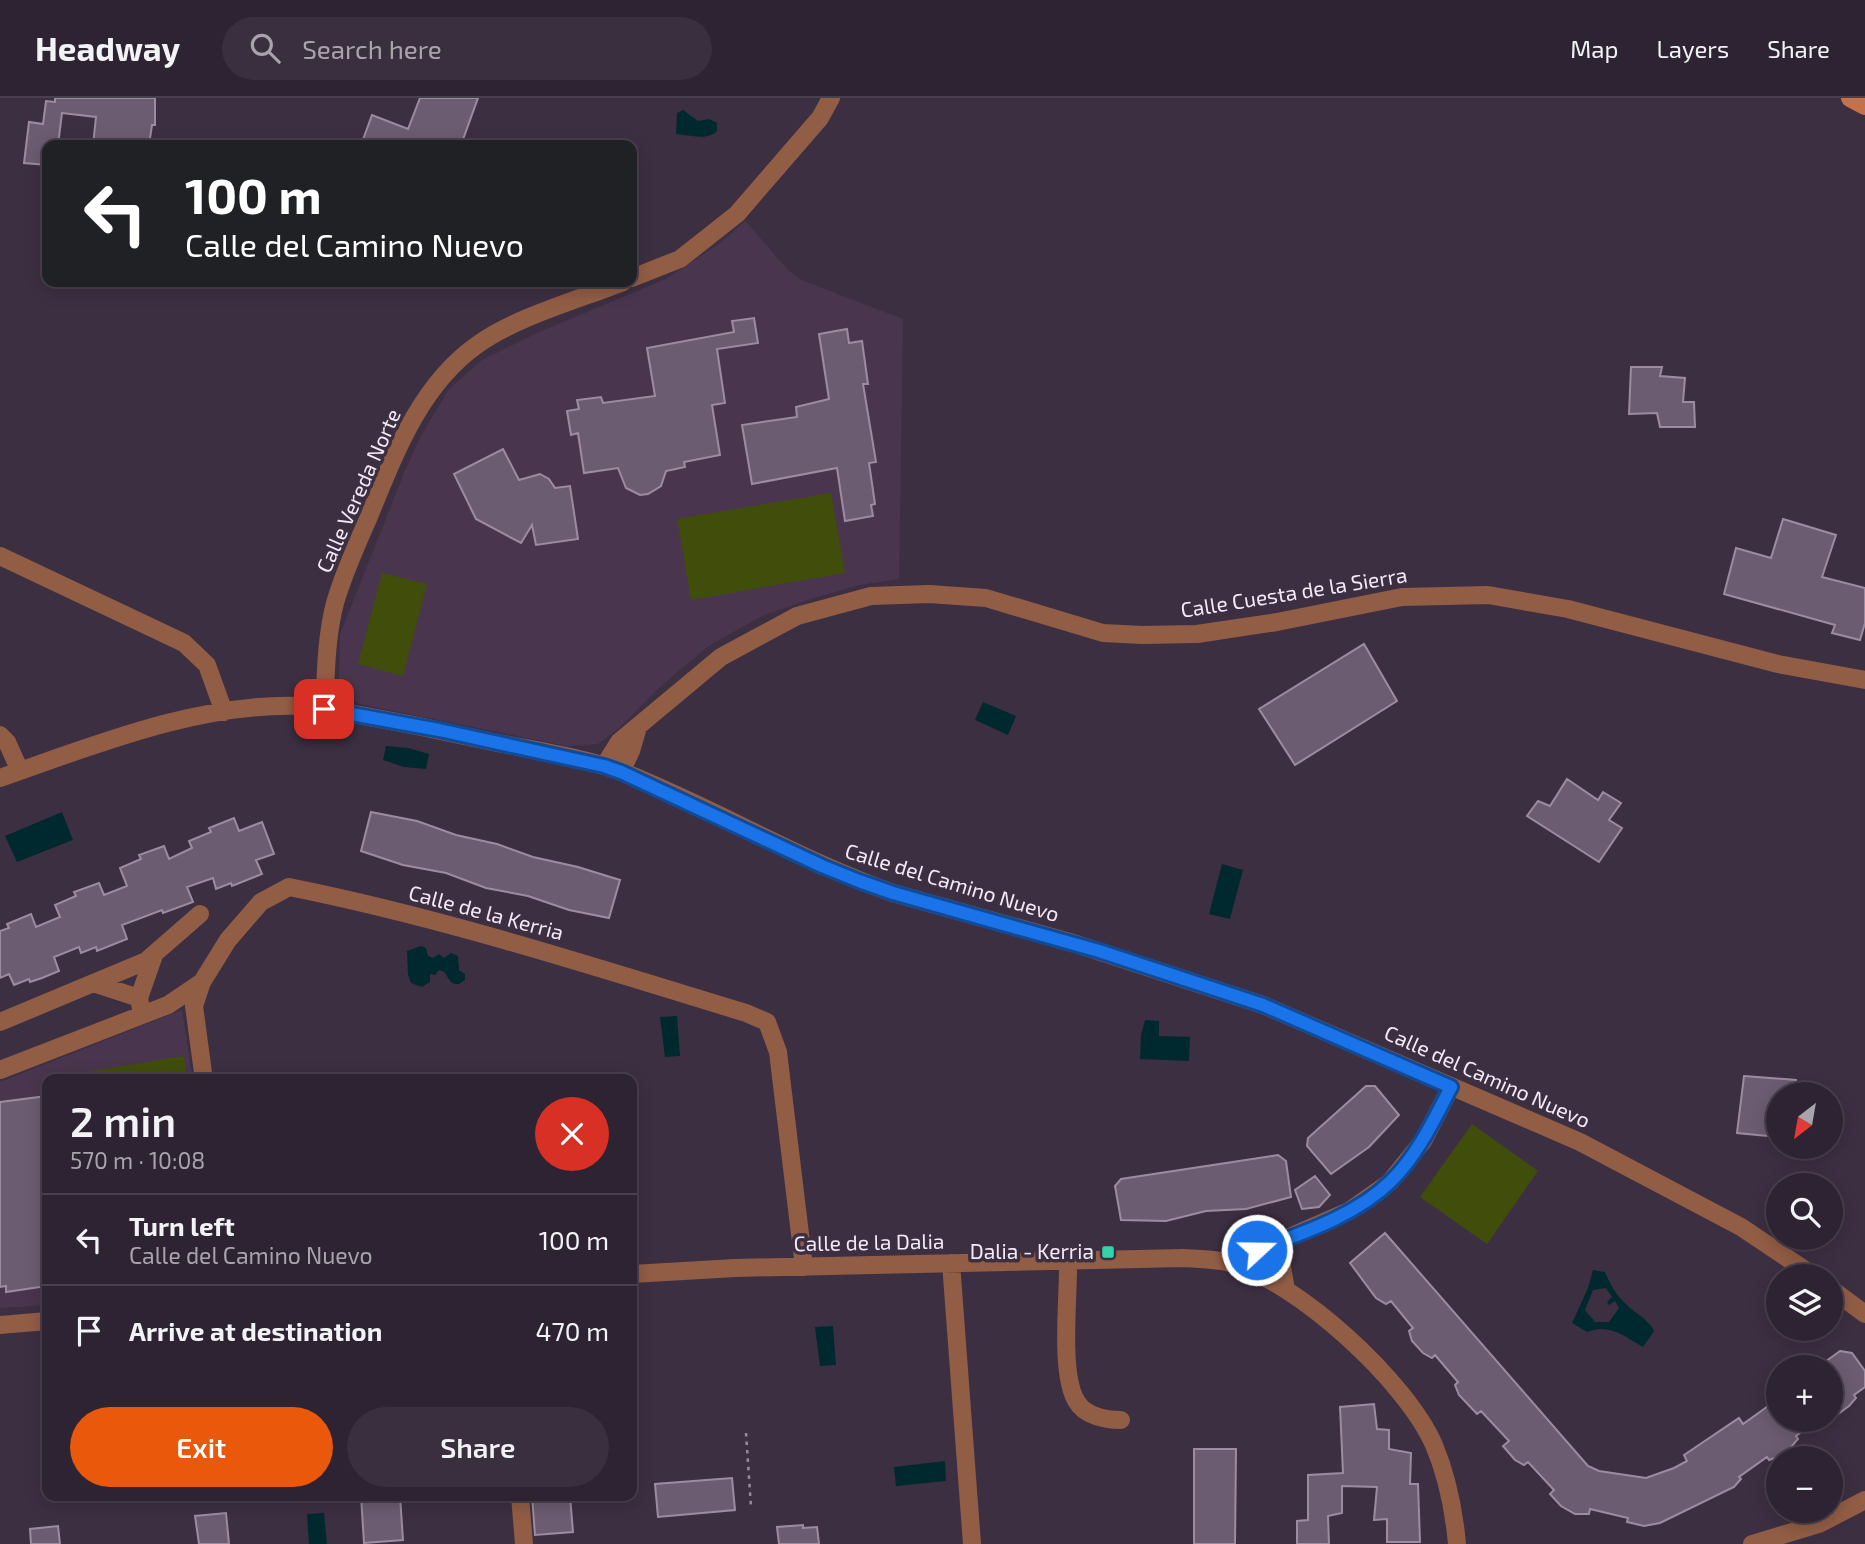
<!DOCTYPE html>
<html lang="en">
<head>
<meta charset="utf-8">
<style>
  body { margin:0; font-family:"Exo 2",sans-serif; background:#3a2f3e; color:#f1f3f6; height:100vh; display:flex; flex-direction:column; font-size:26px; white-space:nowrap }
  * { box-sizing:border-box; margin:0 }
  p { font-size:23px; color:#a7a4ac }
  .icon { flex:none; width:38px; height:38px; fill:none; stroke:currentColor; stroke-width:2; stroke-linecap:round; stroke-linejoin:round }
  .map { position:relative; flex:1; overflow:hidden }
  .drawer { position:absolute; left:42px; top:976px; width:595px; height:427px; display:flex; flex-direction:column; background:#2e2332; border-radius:14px; box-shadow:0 4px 18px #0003,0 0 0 2px #49404d }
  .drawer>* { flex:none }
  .banner { position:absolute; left:42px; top:42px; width:595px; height:147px; border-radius:14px; box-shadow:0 4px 18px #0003,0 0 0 2px #49404d; background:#202124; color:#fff; overflow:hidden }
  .needle { width:46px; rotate:211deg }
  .controls { position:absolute; left:1766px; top:984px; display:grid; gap:14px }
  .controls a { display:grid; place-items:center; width:77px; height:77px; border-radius:50%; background:#2e2332; box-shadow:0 4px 18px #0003,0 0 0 2px #49404d; font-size:35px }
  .pin { position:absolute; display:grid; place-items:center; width:60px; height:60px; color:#fff; margin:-30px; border-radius:14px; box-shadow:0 4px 10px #0006 }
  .me { position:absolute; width:77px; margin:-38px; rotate:69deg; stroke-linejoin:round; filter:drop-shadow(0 0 5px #0008) }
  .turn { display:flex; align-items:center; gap:24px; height:147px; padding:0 28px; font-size:32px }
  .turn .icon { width:91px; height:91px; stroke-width:2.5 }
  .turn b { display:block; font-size:49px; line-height:60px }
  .round { display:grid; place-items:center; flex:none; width:74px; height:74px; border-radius:37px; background:#3a2f3e }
  .overview { display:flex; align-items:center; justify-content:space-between; height:119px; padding:0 28px }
  h1 { font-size:42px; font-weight:600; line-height:52px }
  .cta { display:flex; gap:14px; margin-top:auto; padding:14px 28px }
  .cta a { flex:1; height:80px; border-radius:42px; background:#ea580c; color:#fff; font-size:28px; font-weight:600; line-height:80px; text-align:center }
  .cta a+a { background:#3a2f3e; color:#f1f3f6 }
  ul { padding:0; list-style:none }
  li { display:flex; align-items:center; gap:21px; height:91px; padding:0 28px; border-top:2px solid #49404d }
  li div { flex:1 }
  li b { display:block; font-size:26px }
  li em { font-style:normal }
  header { display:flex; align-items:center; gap:42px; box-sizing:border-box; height:98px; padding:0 35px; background:#2e2332; border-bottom:2px solid #49404d }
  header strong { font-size:33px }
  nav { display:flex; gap:38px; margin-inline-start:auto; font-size:24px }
  .search { width:490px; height:63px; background:#3a2f3e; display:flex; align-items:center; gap:18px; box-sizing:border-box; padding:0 24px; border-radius:38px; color:#a7a4ac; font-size:26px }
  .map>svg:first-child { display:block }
  .built { fill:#49364e }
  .green { fill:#414d0b }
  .water { fill:#00292f; fill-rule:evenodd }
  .building { fill:#6c5c71; stroke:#9d8ba2; stroke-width:2 }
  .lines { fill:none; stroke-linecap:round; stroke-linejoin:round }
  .path { stroke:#998d9d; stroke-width:2.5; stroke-dasharray:3.5 5; stroke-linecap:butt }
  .street { stroke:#925d45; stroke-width:18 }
  .secondary { stroke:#c5714a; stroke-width:18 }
  .route-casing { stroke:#114b97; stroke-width:18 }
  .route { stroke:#1a73e8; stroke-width:12 }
  .poi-dot { fill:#33d4a8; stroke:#3d2f42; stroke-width:2.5 }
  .labels { text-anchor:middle; stroke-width:7; stroke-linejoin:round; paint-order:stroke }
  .street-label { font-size:21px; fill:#f3eaf6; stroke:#3d2f42 }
  .poi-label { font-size:21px; fill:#f3eaf6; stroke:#3d2f42; text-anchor:end }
</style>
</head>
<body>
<header>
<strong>Headway</strong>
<div class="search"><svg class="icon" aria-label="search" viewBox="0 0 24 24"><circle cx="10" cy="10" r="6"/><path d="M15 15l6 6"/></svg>Search here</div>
<nav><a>Map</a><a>Layers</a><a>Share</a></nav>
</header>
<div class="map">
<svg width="1865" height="1446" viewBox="0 0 1865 1446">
  <rect width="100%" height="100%" fill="#3d2f42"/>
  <path class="built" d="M745,123L789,173L801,182L903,221L899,481L860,487L813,500L762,518L707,549L659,590L619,630L598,646L566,648L360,606L352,601L341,589L339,578L340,536L407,368L421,338L449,291L482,262L539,234L666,181L719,146Z
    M182,912L193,982H47V1207L0,1210V984Z"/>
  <path class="green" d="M831,395L845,475L691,502L677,421Z
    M382,475L427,486L403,578L358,566Z
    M184,958L187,982H75L74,976Z
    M1472,1026L1538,1073L1487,1146L1420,1099Z"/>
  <path class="water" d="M683,12L698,23L709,21L717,25V33C707,43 689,37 676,36L677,15Z
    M983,604L1016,618L1008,637L975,622Z
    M386,648L408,650L429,656L426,671L404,669L383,662Z
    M62,714L73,742L17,764L5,738Z
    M1222,766L1243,772L1230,821L1209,816Z
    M421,848L426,850L428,858L433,860L439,856L444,860L451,855L458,858L459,872L465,876V882L459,886C448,886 450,880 444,874L439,872L435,877L430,876V884L422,889L411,885L408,877L407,853Z
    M677,918L680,958L665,959L660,919Z
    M1145,922L1159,923V938L1190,939L1189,963L1140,961L1141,937Z
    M1593,1172L1605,1174C1610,1186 1616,1197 1626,1206C1635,1216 1649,1221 1654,1233L1643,1249C1623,1238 1610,1225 1587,1234L1572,1225L1588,1190ZM1606,1190L1612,1199L1607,1204L1609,1207L1615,1203L1619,1210L1609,1224H1595L1585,1212L1593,1192Z
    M833,1228L836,1267L820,1268L815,1229Z
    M945,1363L946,1383L896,1388L894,1369Z
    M324,1415L327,1446H309L307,1416Z"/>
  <path class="building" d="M55,0H155V27H152L149,47L112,42V47H93L96,19L62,15L58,47H47V67L24,65L29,24L43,26L46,3L55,4Z
    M420,0H478L461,47H361L372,17L408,31Z
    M754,220L758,245L717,251L725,305L712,307L720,357L684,364L685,369L666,373L661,388L648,396L640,397L626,390L618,370L584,375L578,335L571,337L567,313L579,311L577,302L601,299L603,305L655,298L647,250L734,234L732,223Z
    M847,231L849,245L862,243L868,286H863L876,364L869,365L875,406L871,407L873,418L845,423L837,370L752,386L742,327L797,319L796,309L829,301L819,236Z
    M1631,269H1662L1660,278L1685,280L1683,304H1694L1695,329H1660L1657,315L1629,316Z
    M503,351L519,382L540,376L549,381L555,390L570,388L578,441L536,447L532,427L521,445L476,421L454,376Z
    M1783,421L1836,437L1822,479L1865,490V525L1860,542L1832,535L1835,527L1724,496L1736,450L1771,460Z
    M1364,546L1397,603L1295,667L1259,611Z
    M1567,681L1598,702L1603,694L1621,705L1609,722L1622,730L1599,764L1527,718L1538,703L1550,708Z
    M371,714L417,723L456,737L497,746L533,759L578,769L620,782L609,820L569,812L528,798L486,790L446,775L403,767L361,753Z
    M234,720L239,733L262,724L274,756L256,762L262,776L232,788L231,785L216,791L213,780L187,789L193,804L163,815L162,812L122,827L127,841L97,853L96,849L81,855L79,849L54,859L59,873L42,880L30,884L29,881L14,887L9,876L0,880V833L9,830L7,826L31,816L36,829L60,819L55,807L76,798L74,794L99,785L104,797L127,788L120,770L141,761L139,757L164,748L169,761L192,750L189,743L211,734L209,730Z
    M1744,978L1796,982L1795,996H1778V1039L1737,1035Z
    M1366,988H1375L1399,1017L1369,1049L1331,1076L1307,1048L1308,1040Z
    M47,998V1188L6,1194V1188L0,1189V1004Z
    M1278,1057L1286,1063L1291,1099L1246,1111L1206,1113L1166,1123L1121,1122L1115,1088L1121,1081Z
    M1315,1078L1330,1097L1319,1109L1302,1111L1295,1092Z
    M1385,1135L1588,1368L1599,1373L1646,1380L1674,1370L1687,1363L1684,1357L1739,1320L1743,1326L1778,1301V1321H1819L1796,1338L1798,1341L1791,1349L1778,1359L1769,1362L1767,1359L1739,1379L1741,1381L1734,1389L1660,1425L1644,1428L1627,1424L1628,1420L1590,1411L1589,1416H1575L1561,1408L1550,1396L1554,1392L1528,1364L1524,1367L1515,1362L1503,1348L1509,1343L1481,1313L1477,1316L1459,1297L1455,1287L1458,1284L1435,1257L1432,1260L1423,1255L1412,1243L1409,1233L1413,1230L1391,1203L1386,1206L1376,1200L1350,1165Z
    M1840,1253L1852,1255L1865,1273V1289L1854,1297L1856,1300L1849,1308L1830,1322V1269H1818Z
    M1374,1306L1377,1331L1389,1332V1351L1411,1355L1410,1386H1418L1420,1444H1387V1421L1374,1422L1377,1389L1342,1388V1415L1328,1418L1329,1446H1297V1423L1308,1422V1377L1343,1375L1340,1309Z
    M1194,1351H1236L1235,1446H1194Z
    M732,1380L735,1412L658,1419L655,1386Z
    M361,1398H400L403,1442L364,1445Z
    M532,1398H570L573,1434L535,1437Z
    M226,1415L229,1446H199L195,1418Z
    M803,1427V1430L817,1429L819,1446H779L777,1429Z
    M58,1428L60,1446H31L30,1431Z"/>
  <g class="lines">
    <path class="path" d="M746,1335L751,1409"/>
    <path class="street" d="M632,180L680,161L737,116L820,20L831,0
      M0,458L184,545L207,567L224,614
      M324,611C326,576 326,539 335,505C343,477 356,448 368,421C394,358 419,288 477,247C516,219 577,202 623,184
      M0,637L7,644L20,673
      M604,668L619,644L721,559L797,518L871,498L929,496L986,500L1103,535L1142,537L1197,536L1277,524L1402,499L1488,497L1568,511L1778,566L1865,582
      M621,674L631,653L638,629
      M0,680C95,647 200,604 302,608C321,609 340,614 359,617C399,624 439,632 479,641C524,651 580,658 623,674C715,710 799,762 893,795L1073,845L1263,907L1580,1044L1741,1129L1814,1178
      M202,884L194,908L204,982
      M93,885L139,900
      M142,917L139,900L154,857
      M0,924L146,863L200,816
      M0,972L168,907L202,884L228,842L261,804L289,789C444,820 595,869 746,915L767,924L778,954L804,1169
      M1284,1142L1281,1163L1286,1192
      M1068,1163C1069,1197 1059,1277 1077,1304C1085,1318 1106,1322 1121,1322
      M951,1165L972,1446
      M1230,1165L1349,1113L1390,1084L1423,1043L1451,989
      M632,1176L735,1170L1183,1160C1199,1161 1215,1161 1231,1165C1298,1184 1406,1283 1434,1347C1447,1378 1454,1413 1457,1446
      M1830,1190L1865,1216
      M0,1227L47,1223
      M520,1398L524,1446
      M1752,1446L1819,1426L1865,1402"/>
    <path class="secondary" d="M1850,0L1865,8"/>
  </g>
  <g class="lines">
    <g class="route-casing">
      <path id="route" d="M324,611L439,632L604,668L621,674L822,768L859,783L893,795L1099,853L1263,907L1451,989C1434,1022 1417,1058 1390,1084C1355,1118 1302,1135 1257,1152"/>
    </g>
    <use href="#route" class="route"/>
  </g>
  <rect class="poi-dot" x="1101" y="1147" width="14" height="14" rx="3.5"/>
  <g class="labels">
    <g class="street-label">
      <text transform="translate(359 393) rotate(-66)" y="7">Calle Vereda Norte</text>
      <text transform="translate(1294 495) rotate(-9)" y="7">Calle Cuesta de la Sierra</text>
      <text transform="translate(952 785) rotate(17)" y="7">Calle del Camino Nuevo</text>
      <text transform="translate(486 815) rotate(15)" y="7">Calle de la Kerria</text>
      <text transform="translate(1487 979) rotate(24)" y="7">Calle del Camino Nuevo</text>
      <text transform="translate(869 1145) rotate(-1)" y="7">Calle de la Dalia</text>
    </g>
    <g class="poi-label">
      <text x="1094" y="1161">Dalia - Kerria</text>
    </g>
  </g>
</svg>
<div class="controls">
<a><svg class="needle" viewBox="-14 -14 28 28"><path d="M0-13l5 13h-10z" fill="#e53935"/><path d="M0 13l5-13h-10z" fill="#a7a4ac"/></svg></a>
<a><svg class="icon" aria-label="search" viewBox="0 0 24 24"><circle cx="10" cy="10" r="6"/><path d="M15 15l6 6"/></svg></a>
<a><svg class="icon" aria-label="layers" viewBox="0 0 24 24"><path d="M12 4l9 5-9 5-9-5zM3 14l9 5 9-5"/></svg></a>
<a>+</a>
<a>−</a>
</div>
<div class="pin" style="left:324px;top:611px;background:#d93025"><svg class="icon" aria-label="arrive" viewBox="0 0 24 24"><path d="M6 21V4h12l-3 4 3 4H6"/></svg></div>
<svg class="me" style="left:1257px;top:1152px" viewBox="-20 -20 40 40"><circle r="17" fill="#1a73e8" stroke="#fff" stroke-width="3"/><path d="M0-11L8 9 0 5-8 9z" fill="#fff"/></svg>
<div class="banner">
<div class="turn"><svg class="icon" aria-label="left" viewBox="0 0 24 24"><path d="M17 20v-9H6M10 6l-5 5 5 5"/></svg><div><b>100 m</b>Calle del Camino Nuevo</div></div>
</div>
<section class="drawer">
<div class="overview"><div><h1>2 min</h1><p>570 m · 10:08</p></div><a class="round" style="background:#d93025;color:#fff"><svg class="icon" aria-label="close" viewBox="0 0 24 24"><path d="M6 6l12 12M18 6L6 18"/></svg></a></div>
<ul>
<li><svg class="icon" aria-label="left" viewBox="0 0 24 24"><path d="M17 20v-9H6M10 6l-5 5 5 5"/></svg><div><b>Turn left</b><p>Calle del Camino Nuevo</p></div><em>100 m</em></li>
<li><svg class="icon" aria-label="arrive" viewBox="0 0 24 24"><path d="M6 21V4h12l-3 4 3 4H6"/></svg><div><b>Arrive at destination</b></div><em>470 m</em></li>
</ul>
<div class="cta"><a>Exit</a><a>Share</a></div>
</section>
</div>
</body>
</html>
